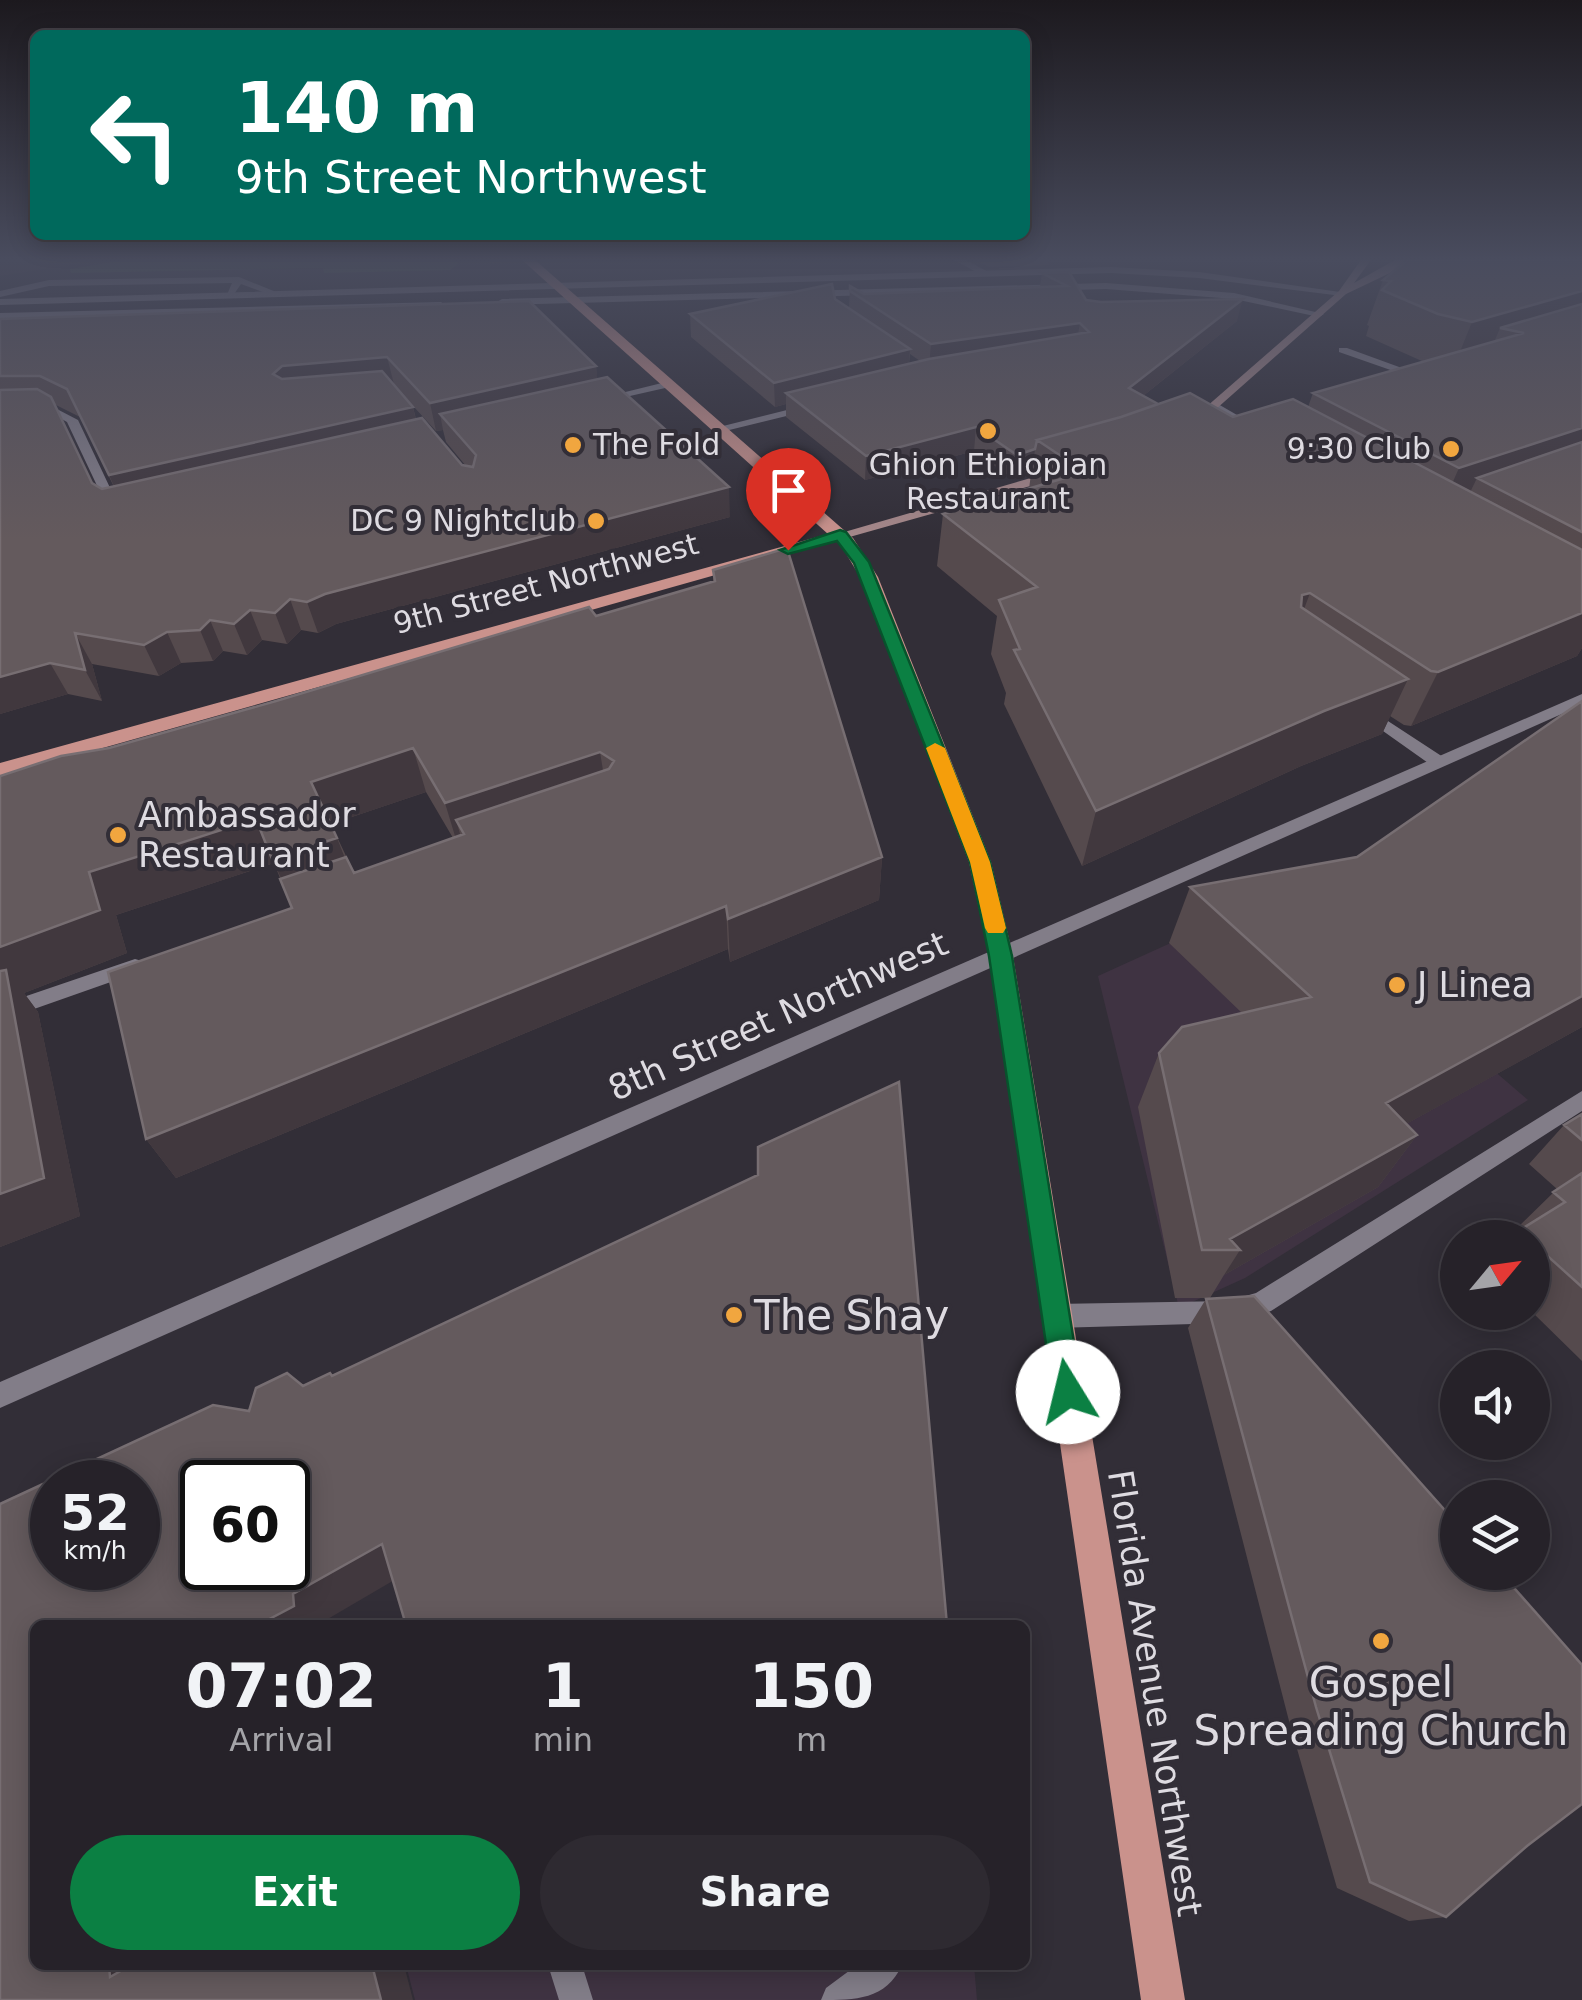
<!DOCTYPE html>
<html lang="en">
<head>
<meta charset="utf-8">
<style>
  body { margin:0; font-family:"DejaVu Sans",sans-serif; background:#2e2a31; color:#f1f3f6; height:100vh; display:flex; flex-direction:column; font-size:38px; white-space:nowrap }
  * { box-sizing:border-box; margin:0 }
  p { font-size:32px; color:#a4a4a8 }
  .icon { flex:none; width:55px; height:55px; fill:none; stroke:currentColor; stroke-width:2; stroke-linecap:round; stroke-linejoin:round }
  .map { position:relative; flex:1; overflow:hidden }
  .side { position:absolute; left:30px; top:1620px; width:1000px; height:350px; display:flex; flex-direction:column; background:#262229; border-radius:15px; box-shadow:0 5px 25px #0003,0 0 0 2px #423f46 }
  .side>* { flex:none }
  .hud { position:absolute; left:30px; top:30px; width:1000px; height:210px; border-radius:15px; box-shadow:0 5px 25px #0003,0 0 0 2px #423f46; background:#00695c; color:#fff; overflow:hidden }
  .needle { width:65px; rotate:61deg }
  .tools { position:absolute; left:1440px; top:1220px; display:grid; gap:20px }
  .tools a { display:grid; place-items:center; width:110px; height:110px; border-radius:50%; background:#262229; box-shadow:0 5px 25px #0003,0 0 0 2px #423f46; font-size:50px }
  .speed { position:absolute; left:30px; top:1460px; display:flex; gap:20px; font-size:50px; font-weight:700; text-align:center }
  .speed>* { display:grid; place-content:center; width:130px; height:130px; border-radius:50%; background:#262229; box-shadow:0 5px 25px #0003,0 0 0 2px #423f46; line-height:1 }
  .speed small { font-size:25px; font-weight:400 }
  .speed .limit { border:5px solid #111; border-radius:15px; background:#fff; color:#111 }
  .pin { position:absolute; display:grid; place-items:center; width:85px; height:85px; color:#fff; margin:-102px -42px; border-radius:50% 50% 50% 0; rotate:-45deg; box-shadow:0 0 10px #0007 }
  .pin .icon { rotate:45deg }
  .me { position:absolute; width:110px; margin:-55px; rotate:351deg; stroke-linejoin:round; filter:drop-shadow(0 0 8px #0008) }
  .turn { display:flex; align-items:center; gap:35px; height:210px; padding:0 40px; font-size:45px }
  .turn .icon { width:130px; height:130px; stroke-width:2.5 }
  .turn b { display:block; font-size:70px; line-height:85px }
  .eta { display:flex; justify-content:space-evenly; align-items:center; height:170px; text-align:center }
  .eta b { font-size:60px; font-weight:700; line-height:70px }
  .cta { display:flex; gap:20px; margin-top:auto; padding:20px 40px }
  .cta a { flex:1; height:115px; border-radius:60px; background:#0b8043; color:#fff; font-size:40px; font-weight:700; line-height:115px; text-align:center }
  .cta a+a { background:#2e2a31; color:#f1f3f6 }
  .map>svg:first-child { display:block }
  .commercial { fill:#3f3342 }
  .green { fill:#45633d }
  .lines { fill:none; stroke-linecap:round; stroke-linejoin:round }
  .service { fill:#827d88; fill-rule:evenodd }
  .minor { fill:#827d88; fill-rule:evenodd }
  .tertiary { fill:#827d88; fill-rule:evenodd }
  .secondary { fill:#a6888a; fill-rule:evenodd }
  .primary { fill:#ca928c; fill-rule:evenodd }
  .wall { fill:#554a4d; fill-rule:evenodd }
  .shaded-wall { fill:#41383e }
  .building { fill:#645a5d; stroke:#776e72; stroke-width:2.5; fill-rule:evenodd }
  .route { fill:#0b8043; stroke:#07532c; stroke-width:2.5 }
  .slow { fill:#f59e0b }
  .poi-dot { fill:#f1a63f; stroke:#322e37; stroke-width:4 }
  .labels { text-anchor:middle; stroke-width:8; stroke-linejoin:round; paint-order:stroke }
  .far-poi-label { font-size:30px; fill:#dedbe1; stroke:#322e37; text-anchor:end }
  .far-street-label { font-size:30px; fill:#dedbe1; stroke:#322e37 }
  .poi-label { font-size:35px; fill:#dedbe1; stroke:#322e37; text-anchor:start }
  .street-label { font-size:35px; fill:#dedbe1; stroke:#322e37 }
  .near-poi-label { font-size:42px; fill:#dedbe1; stroke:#322e37; text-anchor:start }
</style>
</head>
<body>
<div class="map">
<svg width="1582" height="2000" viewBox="0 0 1582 2000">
  <rect width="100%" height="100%" fill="#322e37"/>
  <path class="commercial" d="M1285,891L1528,1100L1245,1278L1179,1308L1098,976Z
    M406,1965H974L977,2000H415Z"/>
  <path class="green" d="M125,260H454L458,264L450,270L324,273L323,268L71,273L70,269Z"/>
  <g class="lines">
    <path class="service" d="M954,260H966L990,273L982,275Z
      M239,277L281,294L276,297L241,284L232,297H226L232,283L49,286L0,297V291L49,280Z
      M1339,348H1347L1432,379L1422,381L1339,352Z
      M811,404L815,405V409L721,432L715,428Z
      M53,407L78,420L121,511L120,514L109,511L67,422L51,413L0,414V408Z
      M1365,706L1443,757V765H1431L1359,714L1357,711Z
      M135,959L142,961L145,966L142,971L0,1021V1005Z
      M1582,1091V1111L1271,1311L1228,1323L1055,1328L1046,1324L1043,1316L1046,1308L1055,1304L1228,1301L1256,1293Z
      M548,1965H582L593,2000H559Z
      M857,1965H902C886,2000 855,2000 821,2000L826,1988Z"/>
    <path class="minor" d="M670,381L676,384L674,386L599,403L593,400Z
      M1210,404H1218L1263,430L1253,433L1210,408Z
      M1582,694V705L0,1408V1382Z"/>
    <path class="tertiary" d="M1111,267L1199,272L1347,293L1342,296L1199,278L1111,273L0,305V299Z
      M1106,283L1234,293L1324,314L1319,317L1234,299L1106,289L502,305L497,302L502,299Z
      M442,302L438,307L0,319V313Z"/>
    <path class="secondary" d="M1361,260H1371L1354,283L1395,260H1406L1390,273L1346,294L1198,425H1190V421L1339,291Z
      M1055,471L1061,475L1059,478L846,538L834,535Z"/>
    <path class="primary" d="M522,260H535L853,538L878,577L991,862L1013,956L1185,2000H1141L989,956L969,862L860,577L841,545L836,541L0,777V763L828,534Z"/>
  </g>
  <path class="wall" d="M490,260H520L519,262L490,263Z
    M540,260H597L542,261Z
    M976,260H1050L1049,265L989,267Z
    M1582,260V648L1577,656L1411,726L1404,725L1390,716L1382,734L1301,766L1082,866L1004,704L1006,693L991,654L997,616L937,566L943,514L1029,489L1031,474L1013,479L974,451L865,480L786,417V404L775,407L691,337L690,314L835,299L849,308L850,286L864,294L1040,287L1042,273L1069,272L1086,300L1237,321L1143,396L1158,404L1233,417L1308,407L1313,393L1424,362L1366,336L1369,326L1367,325L1383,280ZM910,354L920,361L909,364Z
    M0,319L596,366L597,379L730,517L336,624L318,633L301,630L287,644L262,640L247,655L223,651L213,661L181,663L159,676L92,664L102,701L68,694L0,714ZM393,384L436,431L443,430L446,442L466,466L462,465L416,419L413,407ZM54,404L80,417L114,487L102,489L92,483Z
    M713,570L882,857L879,900L730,962L728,949L176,1178L146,1139L292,908L274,863L116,915L127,953L24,993L38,1012L80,1216L0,1247V776L109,748L596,616L713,581ZM426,792L453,838L354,873L331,824Z
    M1190,887L1582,1027L1406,1124L1417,1135L1378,1187L1224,1275L1210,1298H1175L1138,1107L1159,1053L1242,1013L1169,943Z
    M1582,1114V1361L1532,1312V1238H1514L1519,1232L1516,1229L1557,1189L1529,1164L1564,1125Z
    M1206,1299L1527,1846L1446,1917L1409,1921L1337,1888L1289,1721L1188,1328Z"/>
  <path class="shaded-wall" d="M0,260H100L0,276Z
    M1582,291V329L1524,333L1500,328L1487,359L1453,369L1472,322Z
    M1243,299L1237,321L1124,411L1129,388Z
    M1080,323L1076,345L929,367L931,344Z
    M910,349L908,372L786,393V404L775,407L774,383Z
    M387,357L394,384L291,393L273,374L282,366Z
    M596,366L599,394L440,414L443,430L436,431L430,403Z
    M413,407L419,435L122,504L109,475Z
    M976,427L974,451L865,480L866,456Z
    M1582,428V470L1477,478L1461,511L1436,520L1459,468Z
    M1035,449L1032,474L1013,479L1017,455Z
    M729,487L730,517L336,624L318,633L307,602L325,594Z
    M1310,593L1290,647L1302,595Z
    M290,599L301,630L287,644L275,613Z
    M250,610L262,640L247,655L234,624Z
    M1582,613V648L1577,656L1411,726L1438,672Z
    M210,620L223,651L213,661L200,630Z
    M167,632L181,663L159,676L144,645Z
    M75,633L92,664L102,701L85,670Z
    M50,663L68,694L0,714V677Z
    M1408,679L1382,734L1301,766L1082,866L1096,811L1324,711Z
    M413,748L426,792L328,825L311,782Z
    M600,752L607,795L456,820L463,844L458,846L445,803Z
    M256,819L337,838L354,881L292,902L274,863L116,915L127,953L24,993L38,1012L80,1216L0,1247V947L89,872Z
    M882,857L879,900L730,962L728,919Z
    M726,906L728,949L176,1178L146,1139Z
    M1582,996V1027L1350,1155L1386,1103Z
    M1417,1135L1378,1187L1224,1275L1240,1250L1230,1239Z
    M382,1544L408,1572L326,1620V1625H258L293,1594Z
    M109,1965H161L110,1977Z
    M372,1965H404L413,2000H381Z"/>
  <path class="building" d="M1407,260H1582V291L1472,322L1438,314L1382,290L1391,281L1383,280Z
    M1069,272L1086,300L1101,302L1243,299L1129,388L1158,404L1121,417L1037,440L1035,449L1017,455L976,427L866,456L786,393L929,359L1089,332L1080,323L931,344L850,291V286L864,294L1067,286L1042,273Z
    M832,284L835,299L910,349L774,383L690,314Z
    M529,301L596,366L430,403L387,357L282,366L273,374L282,379L382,371L413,407L109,475L67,389L40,376H0V319Z
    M1582,304V428L1459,468L1313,393L1524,333L1500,328Z
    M607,377L729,487L325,594L307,602L290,599L275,613L250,610L234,624L210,620L200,630L167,632L144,645L75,633L85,670L50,663L0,677V390L37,389L51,397L92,483L102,489L422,418L462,465L473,467L476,455L440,414Z
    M1190,393L1233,417L1293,399L1582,550V613L1438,672L1431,671L1310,593L1302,595L1301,607L1408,679L1324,711L1096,811L1014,650L1020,649L999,600L1037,587L943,514L1085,472L1037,440L1121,417Z
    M1582,442V532L1477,478Z
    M787,548L882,857L728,919L726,906L146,1139L108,972L292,908L280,879L346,857L354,873L464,834L456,820L609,769L614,761L600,752L445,803L413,748L311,782L337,838L272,859L256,819L89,872L100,910L0,947V776L61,756L109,748L276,701L589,607L596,616L715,581L713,570Z
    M1582,701V996L1386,1103L1417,1135L1230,1239L1240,1250H1202L1159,1053L1182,1027L1311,997L1190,887L1357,857Z
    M6,970L44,1178L0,1194V971Z
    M899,1082L947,1625H406L382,1544L293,1594L294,1606L258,1625H35V1965H109L110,1977L131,1965H372L381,2000H0V1504L213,1405L249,1411L256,1388L287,1373L303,1386L330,1373L332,1376L758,1175V1147ZM52,1482H138V1568H52ZM202,1482H288V1568H202Z
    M1582,1114V1140L1564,1125Z
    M1582,1173V1287L1532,1242V1238H1528L1520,1230L1565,1202L1553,1192Z
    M1254,1296L1458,1525V1572H1500L1582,1665V1804L1527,1846L1446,1917L1370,1882L1316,1707L1206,1299Z"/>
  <linearGradient id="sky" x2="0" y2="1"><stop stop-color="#1c191e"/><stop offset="0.48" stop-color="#494c5e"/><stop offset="1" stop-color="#494c5e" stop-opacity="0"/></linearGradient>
  <rect width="1582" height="540" fill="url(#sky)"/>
  <path class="route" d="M840,530L846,532L869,562L990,862L1012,956L1082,1392L1078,1402L1068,1407L1057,1402L1053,1392L989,956L970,862L854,563L837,541L788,554L780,550Z"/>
  <path class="slow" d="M935,743L945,748L990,862L1006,928L1003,933H988L985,928L970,862L926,748Z"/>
  <g class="poi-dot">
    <circle cx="988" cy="431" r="10"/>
    <circle cx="573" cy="445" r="10"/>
    <circle cx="1451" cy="449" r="10"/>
    <circle cx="596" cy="521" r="10"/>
    <circle cx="118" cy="835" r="10"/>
    <circle cx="1397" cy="985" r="10"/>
    <circle cx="734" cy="1315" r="10"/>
    <circle cx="1381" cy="1641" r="10"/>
  </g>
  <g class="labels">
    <g class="far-poi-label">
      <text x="593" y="455" text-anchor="start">The Fold</text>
      <text x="1431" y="459">9:30 Club</text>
      <text x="988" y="475" text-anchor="middle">Ghion Ethiopian<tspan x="988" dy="34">Restaurant</tspan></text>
      <text x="576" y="531">DC 9 Nightclub</text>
    </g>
    <g class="far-street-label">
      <text transform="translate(546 584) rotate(-15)" y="10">9th Street Northwest</text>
    </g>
    <g class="poi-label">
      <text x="138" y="827">Ambassador<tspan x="138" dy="40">Restaurant</tspan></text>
      <text x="1417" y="997">J Linea</text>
    </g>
    <g class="street-label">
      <text transform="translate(778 1016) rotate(-24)" y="12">8th Street Northwest</text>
      <text transform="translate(1155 1693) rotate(81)" y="12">Florida Avenue Northwest</text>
    </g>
    <g class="near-poi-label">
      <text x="754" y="1330">The Shay</text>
      <text x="1381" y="1697" text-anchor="middle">Gospel<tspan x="1381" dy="48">Spreading Church</tspan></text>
    </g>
  </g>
</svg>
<div class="tools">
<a><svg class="needle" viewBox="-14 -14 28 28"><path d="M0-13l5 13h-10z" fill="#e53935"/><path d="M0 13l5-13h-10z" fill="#a4a4a8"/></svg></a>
<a><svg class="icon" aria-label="sound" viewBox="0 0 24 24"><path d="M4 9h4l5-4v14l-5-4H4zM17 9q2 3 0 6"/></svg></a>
<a><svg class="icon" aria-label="layers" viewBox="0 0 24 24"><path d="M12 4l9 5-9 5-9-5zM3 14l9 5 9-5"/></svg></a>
</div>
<div class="speed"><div>52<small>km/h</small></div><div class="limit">60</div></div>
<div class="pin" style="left:788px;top:550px;background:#d93025"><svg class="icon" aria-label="arrive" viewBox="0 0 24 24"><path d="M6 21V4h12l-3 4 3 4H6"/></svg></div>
<svg class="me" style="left:1068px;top:1392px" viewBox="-20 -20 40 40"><circle r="19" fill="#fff"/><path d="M0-13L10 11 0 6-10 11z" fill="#0b8043"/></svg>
<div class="hud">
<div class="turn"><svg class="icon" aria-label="left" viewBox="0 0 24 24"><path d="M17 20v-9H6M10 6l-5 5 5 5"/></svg><div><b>140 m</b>9th Street Northwest</div></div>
</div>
<section class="side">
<div class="eta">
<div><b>07:02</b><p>Arrival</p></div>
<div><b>1</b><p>min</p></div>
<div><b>150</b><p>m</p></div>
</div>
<div class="cta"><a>Exit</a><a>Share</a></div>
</section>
</div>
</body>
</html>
